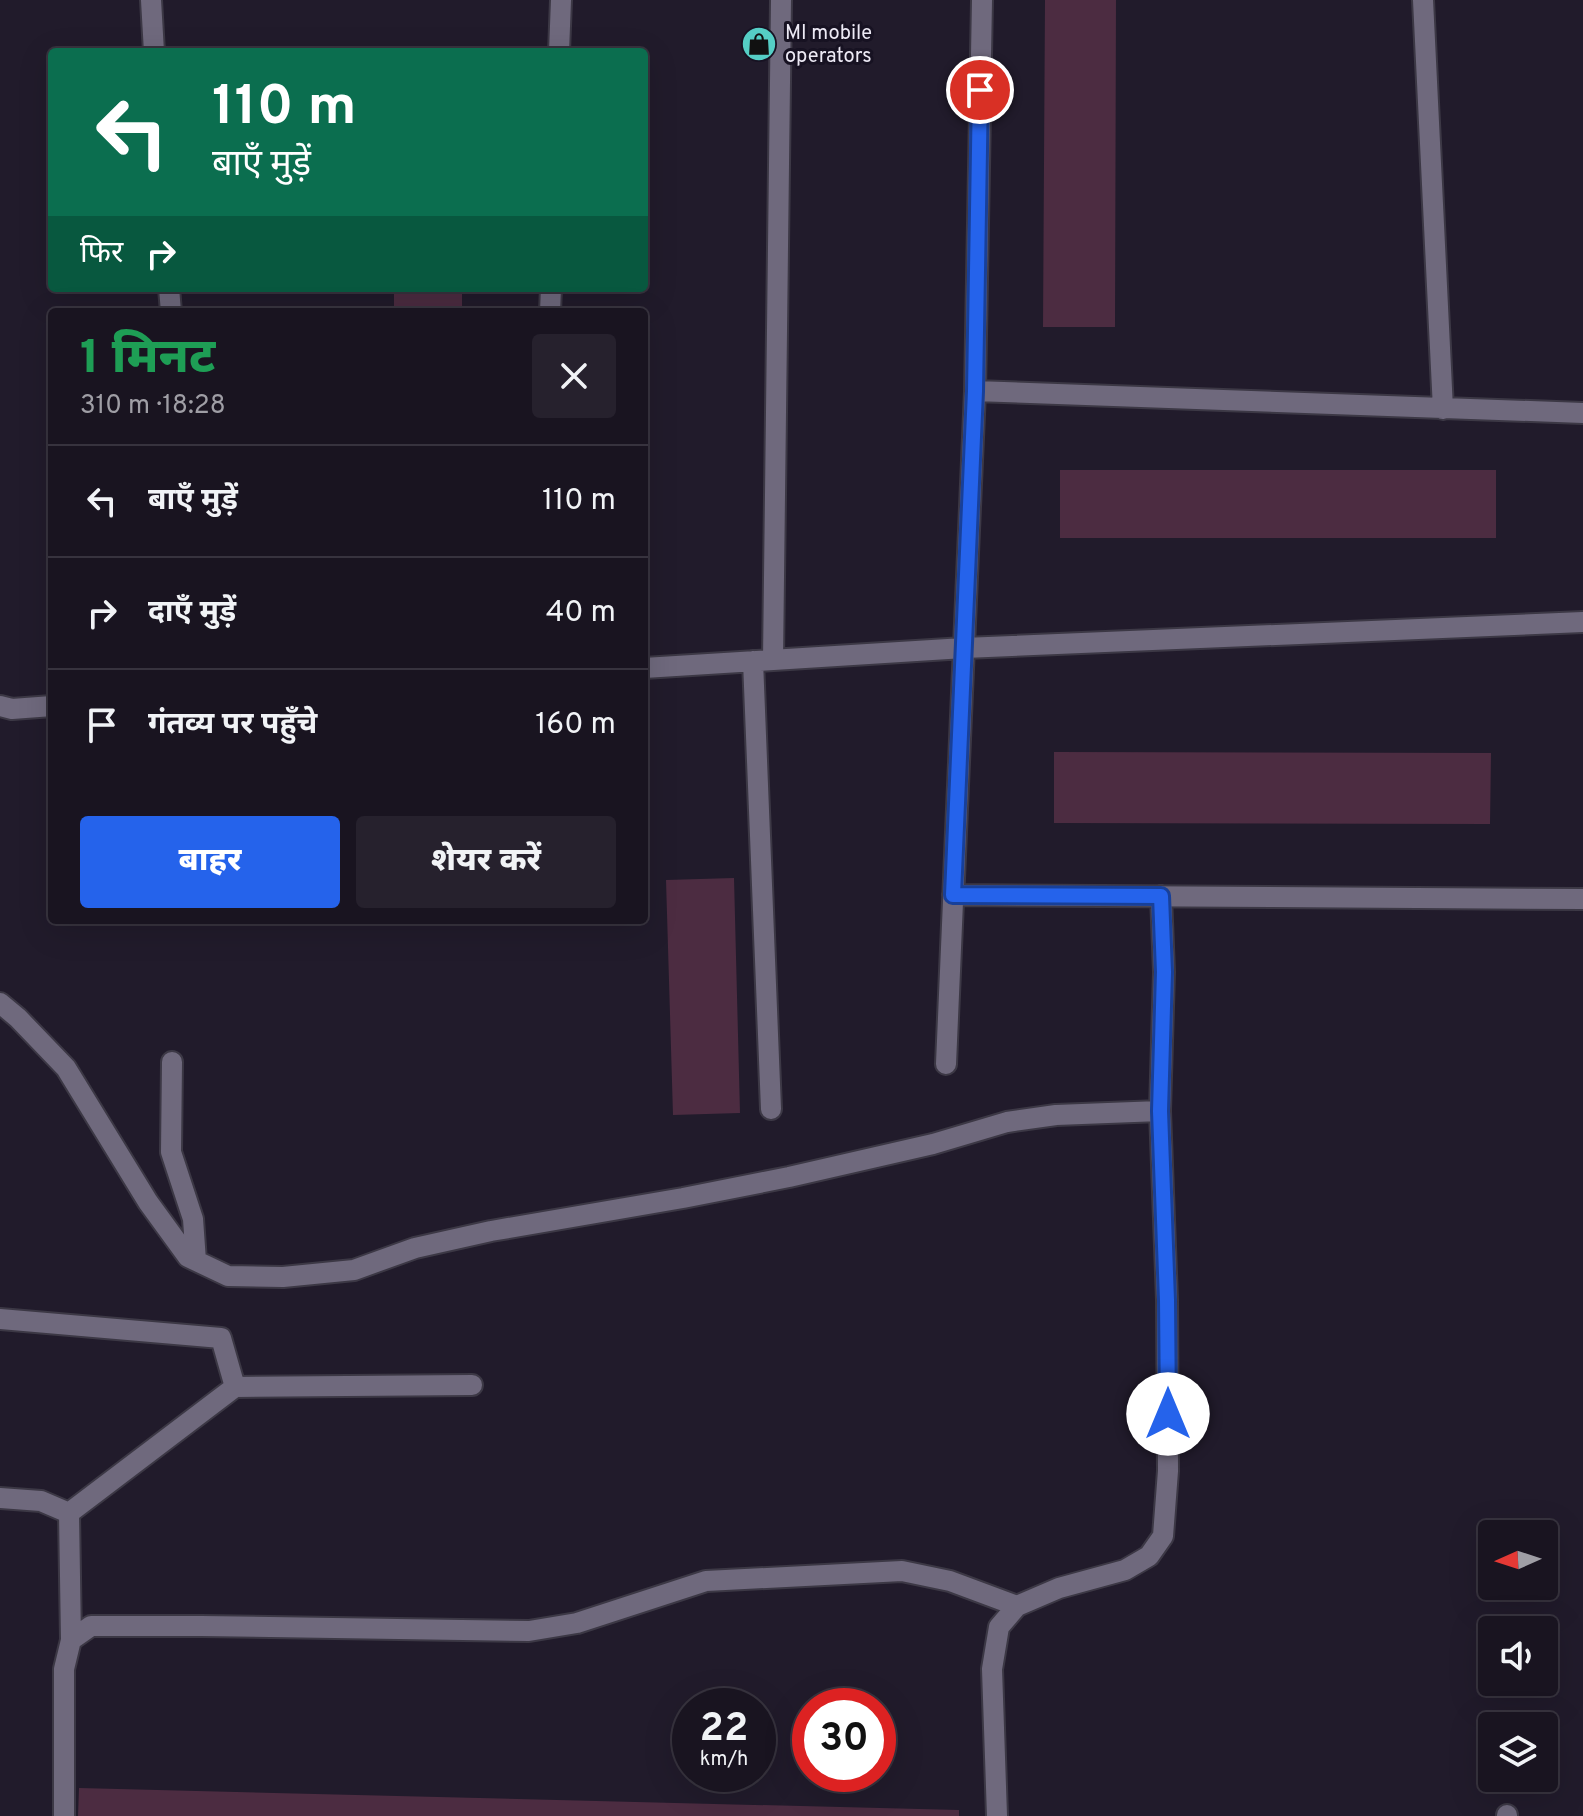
<!DOCTYPE html>
<html lang="hi">
<head>
<meta charset="utf-8">
<style>
  body { margin:0; font-family:Overpass,"Noto Sans Devanagari",sans-serif; background:#26212d; color:#f1f3f6; height:100vh; display:flex; flex-direction:column; font-size:30px; white-space:nowrap }
  * { box-sizing:border-box; margin:0 }
  p { font-size:26px; color:#9f9ea5 }
  .icon { flex:none; width:44px; height:44px; fill:none; stroke:currentColor; stroke-width:2; stroke-linecap:round; stroke-linejoin:round }
  .map { position:relative; flex:1; overflow:hidden }
  .panel { position:absolute; left:48px; top:308px; width:600px; height:616px; display:flex; flex-direction:column; background:#191420; border-radius:8px; box-shadow:0 8px 32px #0002,0 0 0 2px #37333e }
  .panel>* { flex:none }
  .hud { position:absolute; left:48px; top:48px; width:600px; height:244px; border-radius:8px; box-shadow:0 8px 32px #0002,0 0 0 2px #37333e; background:#0b6e4f; color:#fff; overflow:hidden }
  .needle { width:52px; rotate:267deg }
  .controls { position:absolute; left:1478px; top:1520px; display:grid; gap:16px }
  .controls a { display:grid; place-items:center; width:80px; height:80px; border-radius:8px; background:#191420; box-shadow:0 8px 32px #0002,0 0 0 2px #37333e; font-size:40px }
  .speed { position:absolute; left:672px; top:1688px; display:flex; gap:16px; font-size:40px; font-weight:700; text-align:center }
  .speed>* { display:grid; place-content:center; width:104px; height:104px; border-radius:50%; background:#191420; box-shadow:0 8px 32px #0002,0 0 0 2px #37333e; line-height:1 }
  .speed small { font-size:20px; font-weight:400 }
  .speed .limit { border:12px solid #d22; background:#fff; color:#111 }
  .pin { position:absolute; display:grid; place-items:center; width:68px; height:68px; color:#fff; margin:-34px; border:4px solid #fff; border-radius:50%; box-shadow:0 2px 8px #0007 }
  .me { position:absolute; width:88px; margin:-44px; rotate:0deg; stroke-linejoin:round; filter:drop-shadow(0 0 6px #0008) }
  .turn { display:flex; align-items:center; gap:28px; height:168px; padding:0 32px; font-size:36px }
  .turn .icon { width:104px; height:104px; stroke-width:2.5 }
  .turn b { display:block; font-size:56px; line-height:68px }
  .then { display:flex; align-items:center; height:76px; padding:0 32px; background:#0003; gap:16px; font-size:30px }
  .round { display:grid; place-items:center; flex:none; width:84px; height:84px; border-radius:8px; background:#26212d }
  .summary { display:flex; align-items:center; justify-content:space-between; height:136px; padding:0 32px }
  h1 { font-size:48px; font-weight:800; line-height:60px; color:#1e9e55 }
  .primary-button { display:flex; gap:16px; margin-top:auto; padding:16px 32px }
  .primary-button a { flex:1; height:92px; border-radius:8px; background:#2563eb; color:#fff; font-size:32px; font-weight:800; line-height:92px; text-align:center }
  .primary-button a+a { background:#26212d; color:#f1f3f6 }
  ul { padding:0; list-style:none }
  li { display:flex; align-items:center; gap:24px; height:112px; padding:0 32px; border-top:2px solid #37333e }
  li div { flex:1 }
  li b { display:block; font-size:30px }
  li em { font-style:normal }
  .map>svg:first-child { display:block }
  .building { fill:#4c2c41 }
  .lines { fill:none; stroke-linecap:round; stroke-linejoin:round }
  .minor-casing { stroke:#3c3845; stroke-width:24 }
  .minor { stroke:#6f697d; stroke-width:20 }
  .route-casing { stroke:#184099; stroke-width:20 }
  .route { stroke:#2563eb; stroke-width:14 }
  .labels { text-anchor:middle; stroke-width:6; stroke-linejoin:round; paint-order:stroke }
  .poi-label { font-size:20px; fill:#edeaf5; stroke:#171222; text-anchor:start }
</style>
</head>
<body>
<div class="map">
<svg width="1583" height="1816" viewBox="0 0 1583 1816">
  <rect width="100%" height="100%" fill="#211b2b"/>
  <path class="building" d="M1045,0H1116L1115,327H1043Z
    M394,288H462V312H394Z
    M1060,470H1496V538H1060Z
    M1054,752L1491,753L1490,824L1054,823Z
    M734,878L740,1113L673,1115L666,880Z
    M79,1788L959,1810V1816H78Z"/>
  <g class="lines">
    <g class="minor-casing">
      <path id="minor" d="M151,0L154,52
        M1423,0L1443,409
        M559,52L561,0
        M169,288L171,312
        M550,312L551,288
        M975,391L1583,413
        M773,660L781,0
        M753,661L771,1109
        M644,668L964,648L1583,622
        M0,706L12,709L52,706
        M953,895L1583,899
        M0,1003L18,1018L66,1068L148,1202L188,1257L228,1276L283,1277L354,1270L415,1248L491,1231L683,1198L789,1177L933,1144L1007,1122L1056,1115L1160,1111
        M172,1062L171,1152L193,1219L196,1261
        M946,1064L975,391L982,0
        M0,1319L221,1338L235,1387
        M0,1498L41,1501L69,1513L71,1640
        M69,1513L235,1387L472,1385
        M1507,1815V1816
        M64,1816V1669L71,1640L91,1626H201L529,1631L577,1623L706,1581L902,1571L950,1581L1017,1606
        M997,1816L992,1669L999,1627L1017,1606L1059,1588L1125,1570L1149,1556L1163,1536L1168,1471L1167,1300L1160,1111L1164,972L1161,896"/>
    </g>
    <use href="#minor" class="minor"/>
  </g>
  <g class="lines">
    <g class="route-casing">
      <path id="route" d="M980,90L975,391L953,895L1161,896L1164,972L1160,1111L1167,1300L1168,1414"/>
    </g>
    <use href="#route" class="route"/>
  </g>
  <defs>
    <g id="shop-disc" transform="scale(1.8)"><circle r="9.5" fill="#55cec5" stroke="#171222"/><path d="M-5-2.5h2.3a2.7 3.5 0 0 1 5.4 0H5L5.5 6h-11ZM-1.5-2.5h3a1.5 2.3 0 0 0-3 0Z" fill="#111"/></g>
  </defs>
  <g fill-rule="evenodd">
    <use href="#shop-disc" x="759" y="44"/>
  </g>
  <g class="labels">
    <g class="poi-label">
      <text x="785" y="39">MI mobile<tspan x="785" dy="23">operators</tspan></text>
    </g>
  </g>
</svg>
<div class="controls">
<a><svg class="needle" viewBox="-14 -14 28 28"><path d="M0-13l5 13h-10z" fill="#e53935"/><path d="M0 13l5-13h-10z" fill="#9f9ea5"/></svg></a>
<a><svg class="icon" aria-label="sound" viewBox="0 0 24 24"><path d="M4 9h4l5-4v14l-5-4H4zM17 9q2 3 0 6"/></svg></a>
<a><svg class="icon" aria-label="layers" viewBox="0 0 24 24"><path d="M12 4l9 5-9 5-9-5zM3 14l9 5 9-5"/></svg></a>
</div>
<div class="speed"><div>22<small>km/h</small></div><div class="limit">30</div></div>
<div class="pin" style="left:980px;top:90px;background:#d93025"><svg class="icon" aria-label="arrive" viewBox="0 0 24 24"><path d="M6 21V4h12l-3 4 3 4H6"/></svg></div>
<svg class="me" style="left:1168px;top:1414px" viewBox="-20 -20 40 40"><circle r="19" fill="#fff"/><path d="M0-13L10 11 0 6-10 11z" fill="#2563eb"/></svg>
<div class="hud">
<div class="turn"><svg class="icon" aria-label="left" viewBox="0 0 24 24"><path d="M17 20v-9H6M10 6l-5 5 5 5"/></svg><div><b>110 m</b>बाएँ मुड़ें</div></div>
<div class="then">फिर<svg class="icon" aria-label="right" viewBox="0 0 24 24"><path d="M7 20v-9h11M14 6l5 5-5 5"/></svg></div>
</div>
<section class="panel">
<div class="summary"><div><h1>1 मिनट</h1><p>310 m · 18:28</p></div><a class="round"><svg class="icon" aria-label="close" viewBox="0 0 24 24"><path d="M6 6l12 12M18 6L6 18"/></svg></a></div>
<ul>
<li><svg class="icon" aria-label="left" viewBox="0 0 24 24"><path d="M17 20v-9H6M10 6l-5 5 5 5"/></svg><div><b>बाएँ मुड़ें</b></div><em>110 m</em></li>
<li><svg class="icon" aria-label="right" viewBox="0 0 24 24"><path d="M7 20v-9h11M14 6l5 5-5 5"/></svg><div><b>दाएँ मुड़ें</b></div><em>40 m</em></li>
<li><svg class="icon" aria-label="arrive" viewBox="0 0 24 24"><path d="M6 21V4h12l-3 4 3 4H6"/></svg><div><b>गंतव्य पर पहुँचे</b></div><em>160 m</em></li>
</ul>
<div class="primary-button"><a>बाहर</a><a>शेयर करें</a></div>
</section>
</div>
</body>
</html>
